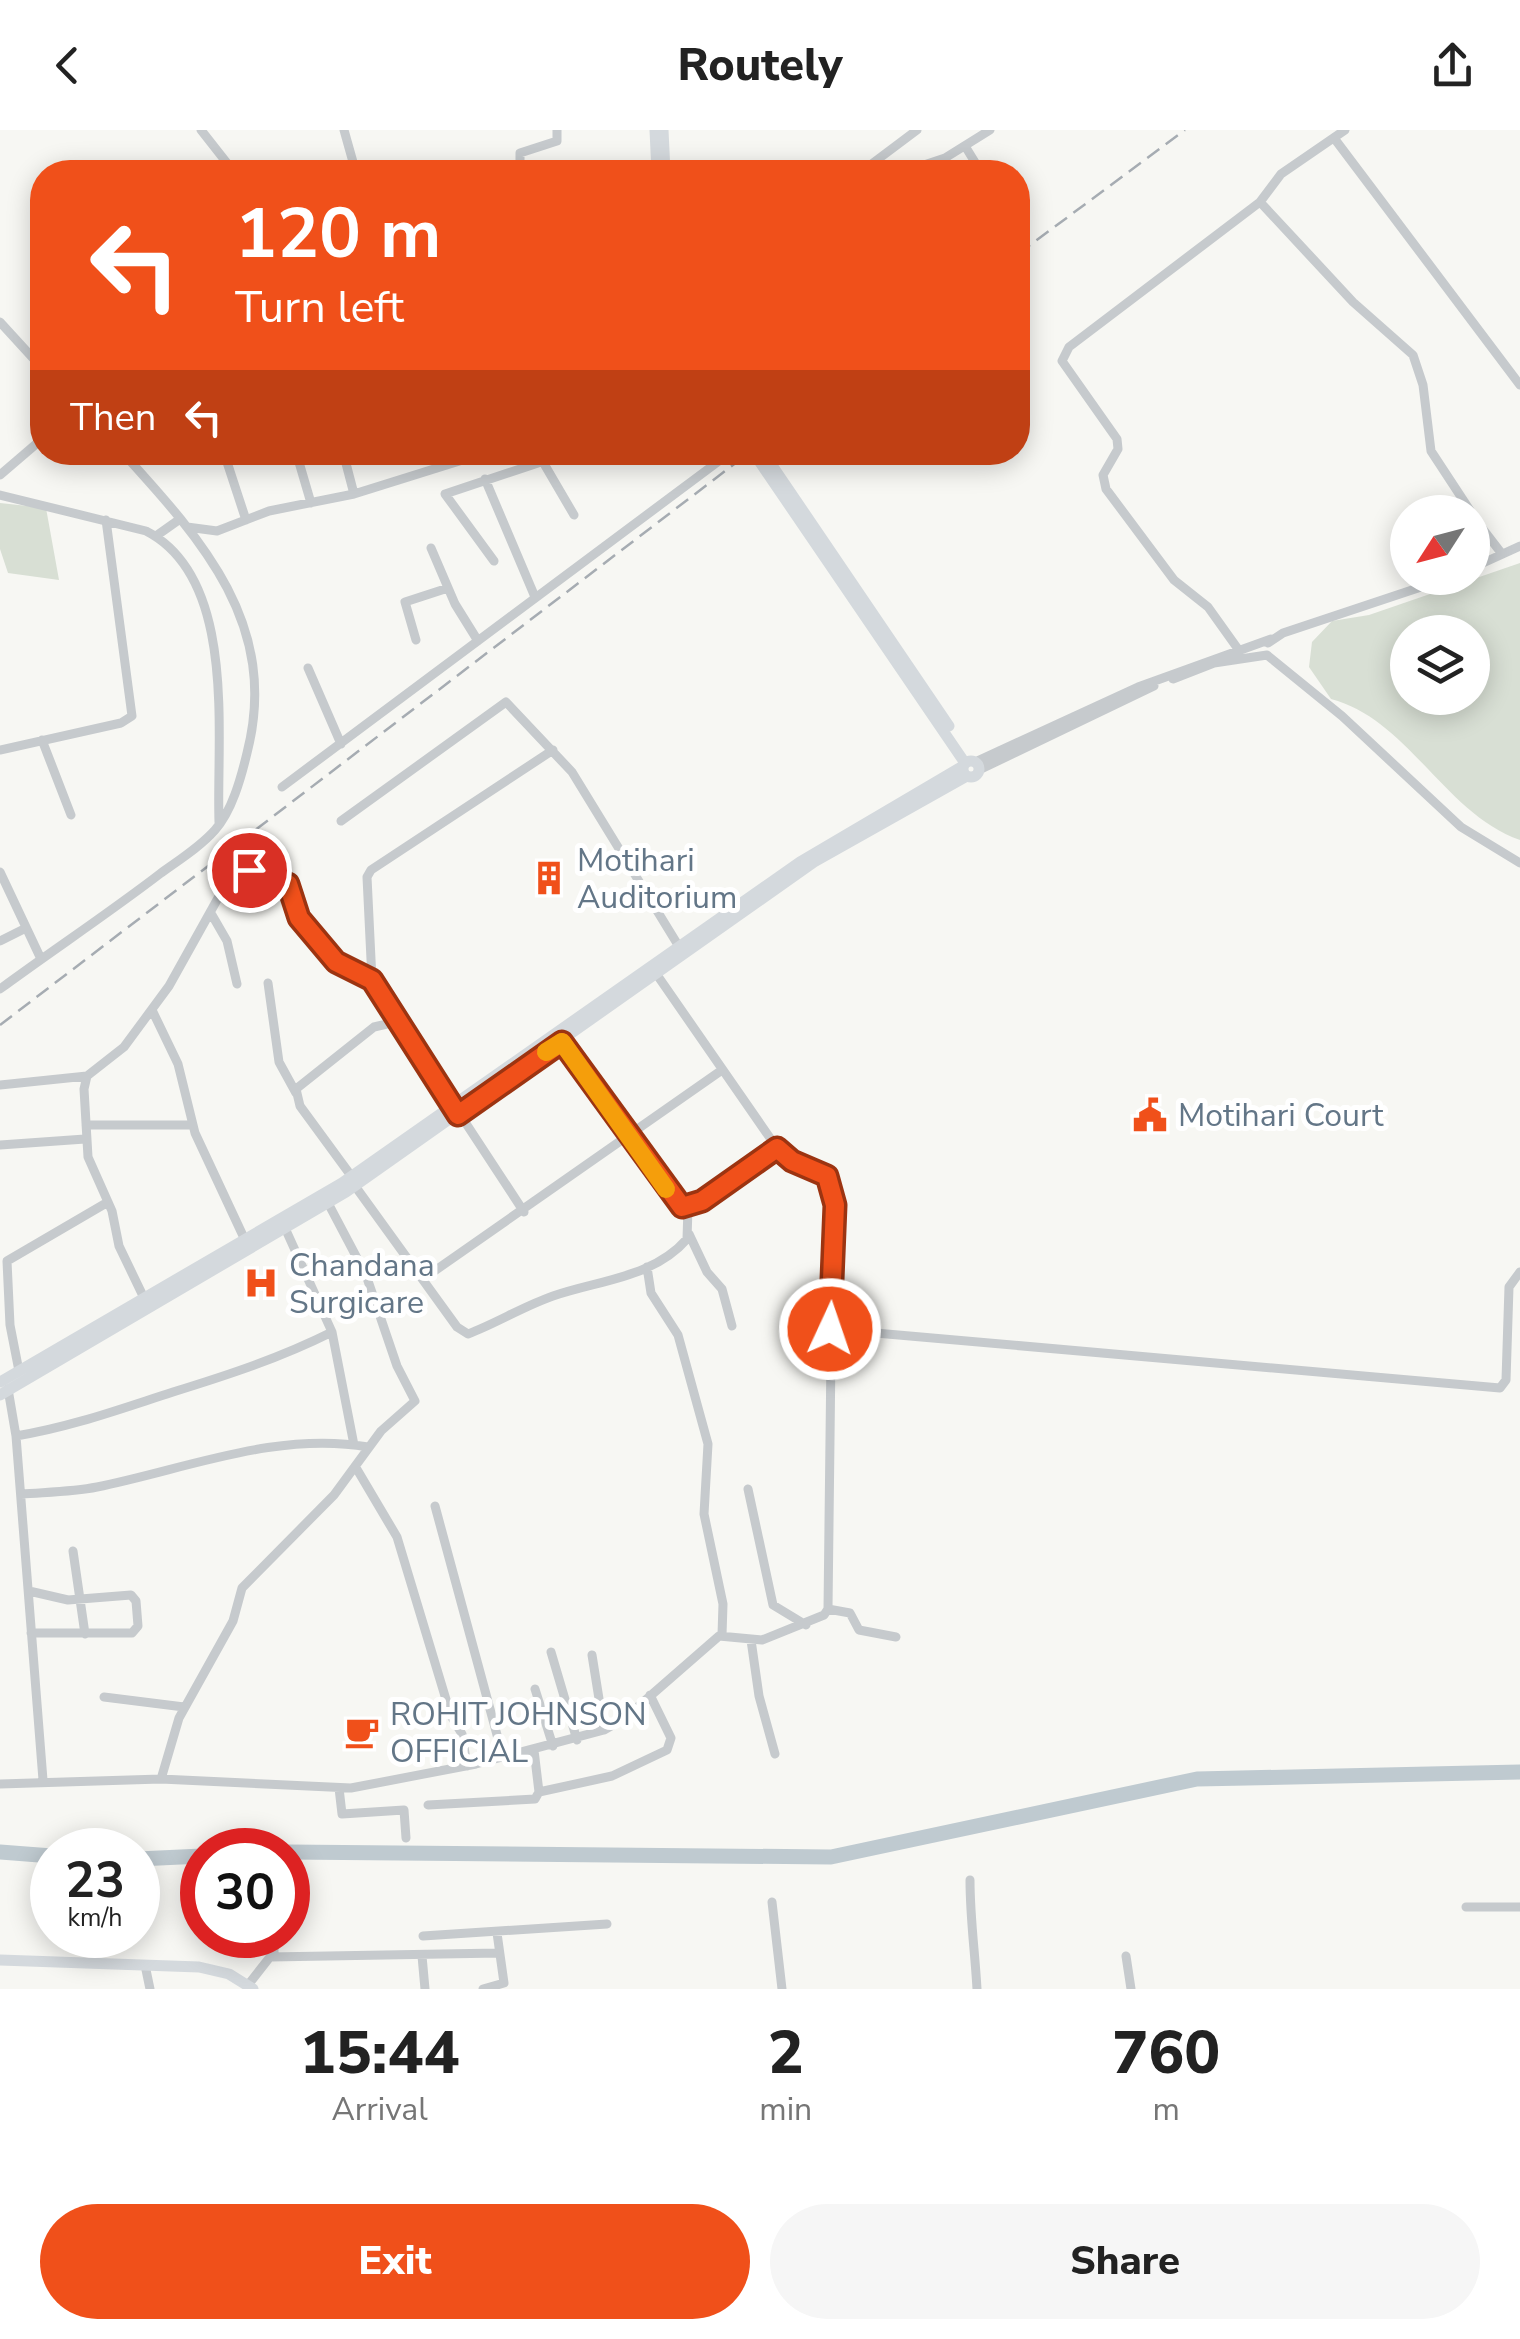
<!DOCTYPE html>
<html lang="en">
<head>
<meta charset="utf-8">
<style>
  body { margin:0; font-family:"Nunito Sans",sans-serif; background:#f6f6f6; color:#222; height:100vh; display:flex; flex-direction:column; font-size:38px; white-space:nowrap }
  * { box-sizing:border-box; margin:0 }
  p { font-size:32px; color:#767676 }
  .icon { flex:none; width:55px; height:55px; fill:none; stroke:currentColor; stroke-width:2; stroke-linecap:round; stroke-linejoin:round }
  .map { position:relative; height:1859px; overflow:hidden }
  .sheet { display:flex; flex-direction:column; background:#fff; flex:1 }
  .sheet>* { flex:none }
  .guide { position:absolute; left:30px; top:30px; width:1000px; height:305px; border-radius:40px; box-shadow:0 5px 25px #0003; background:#f0501a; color:#fff; overflow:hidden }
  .needle { width:65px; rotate:234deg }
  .tools { position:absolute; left:1390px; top:365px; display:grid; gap:20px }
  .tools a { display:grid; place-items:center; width:100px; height:100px; border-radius:50%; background:#fff; box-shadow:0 5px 25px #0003; font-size:50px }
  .speed { position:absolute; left:30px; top:1698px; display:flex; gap:20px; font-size:50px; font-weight:700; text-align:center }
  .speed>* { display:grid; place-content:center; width:130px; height:130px; border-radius:50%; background:#fff; box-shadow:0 5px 25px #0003; line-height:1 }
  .speed small { font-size:25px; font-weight:400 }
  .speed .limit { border:15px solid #d22; background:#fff; color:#111 }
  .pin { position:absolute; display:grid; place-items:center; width:85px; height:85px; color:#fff; margin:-42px; border:5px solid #fff; border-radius:50%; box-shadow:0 2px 10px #0007 }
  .me { position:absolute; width:110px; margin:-55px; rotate:3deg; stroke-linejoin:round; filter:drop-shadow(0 0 8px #0008) }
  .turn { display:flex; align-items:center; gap:35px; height:210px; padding:0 40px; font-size:45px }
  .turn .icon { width:130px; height:130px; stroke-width:2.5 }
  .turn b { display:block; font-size:70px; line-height:85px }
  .then { display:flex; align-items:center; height:95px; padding:0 40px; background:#0003; gap:20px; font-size:38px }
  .eta { display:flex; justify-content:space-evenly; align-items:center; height:170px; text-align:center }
  .eta b { font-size:60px; font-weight:800; line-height:70px }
  .button { display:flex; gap:20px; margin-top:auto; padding:20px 40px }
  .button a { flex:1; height:115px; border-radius:60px; background:#f0501a; color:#fff; font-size:40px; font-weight:800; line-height:115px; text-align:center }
  .button a+a { background:#f6f6f6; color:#222 }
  header { display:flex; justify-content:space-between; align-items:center; height:130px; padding:0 40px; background:#fff; font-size:45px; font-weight:800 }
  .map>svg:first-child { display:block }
  .green { fill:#d8dfd4; fill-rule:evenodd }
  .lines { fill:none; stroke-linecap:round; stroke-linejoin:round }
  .river { stroke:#bfcad0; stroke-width:15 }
  .minor { stroke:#c6cacd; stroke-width:9 }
  .major { stroke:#d4d9dd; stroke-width:11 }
  .rail { stroke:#a6acb2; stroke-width:2.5; stroke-dasharray:15 8; stroke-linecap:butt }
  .route-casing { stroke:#9c3411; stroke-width:25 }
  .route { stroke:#f0501a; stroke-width:18 }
  .slow { stroke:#f59e0b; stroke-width:18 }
  .labels { text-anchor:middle; stroke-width:10; stroke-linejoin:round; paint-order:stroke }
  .poi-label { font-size:32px; fill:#637687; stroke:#fff; text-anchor:start }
</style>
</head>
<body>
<header><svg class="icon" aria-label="back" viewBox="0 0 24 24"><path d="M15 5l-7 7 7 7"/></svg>Routely<svg class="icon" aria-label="share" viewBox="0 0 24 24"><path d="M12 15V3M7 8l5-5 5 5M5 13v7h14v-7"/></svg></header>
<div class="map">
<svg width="1520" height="1859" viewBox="0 0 1520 1859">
  <rect width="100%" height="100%" fill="#f7f7f3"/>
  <path class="green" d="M0,373L46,378L59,450L8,443L0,419Z
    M1520,433V710C1445,684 1408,589 1331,569L1309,537L1312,512L1332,491L1369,485ZM1408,502H1472V568H1408Z"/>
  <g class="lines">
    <path class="river" d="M0,1722L52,1726
      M288,1722L831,1727L1197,1649L1520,1642
      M138,1729L202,1726"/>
    <path class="minor" d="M201,0L234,42
      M344,0L353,32L350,42
      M1334,8L1520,255
      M965,16L981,42
      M751,36L753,42
      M520,42V23L557,11V0
      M861,42L917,0
      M903,42L945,28L990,0
      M1260,72L1281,44L1345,0
      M0,192L42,238
      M296,322L311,373
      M343,322L354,364
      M225,326L246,390
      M543,332L574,385
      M0,345L42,309
      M485,349L535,467
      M0,365L146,401C238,448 216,607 219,692
      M1472,385L1502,424
      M187,397L217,401L269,381L354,364L485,323
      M156,406L180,389
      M431,418L455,474L478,511
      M494,431L445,364L571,322
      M1472,438L1520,416
      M416,510L405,472L448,458
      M1268,513L1283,503L1448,448
      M1238,519L1208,477L1174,450L1106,359L1103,345L1118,319L1117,309L1062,231L1069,217L1260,72L1353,172L1413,225L1423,255L1431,321L1471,382
      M1267,525L1342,586L1461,697L1520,733
      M308,538L341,614
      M1173,549L1214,533L1267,525
      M42,610L71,685
      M0,620L121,593L132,586L106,390
      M975,632L1138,557L1271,509
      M979,640L1154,556
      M282,657L731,322
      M341,691L506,572L572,642L678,815
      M0,742L41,829
      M212,785L227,811L237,854
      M0,811L26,798
      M268,853L279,932L296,963
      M0,859C53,820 109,783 161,743C179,730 200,717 215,700C232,681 241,648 247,623C280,495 202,410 122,322
      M152,880L178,934L195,1003L245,1110
      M557,905L682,1077L702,1071L777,1018
      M0,955L87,946
      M86,995H192
      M0,1015L85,1009
      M352,1047L300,976L296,959L374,897L400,891
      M355,1056L457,1197L468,1204C497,1193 524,1176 553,1166C599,1150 653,1148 687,1109L688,1078
      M524,1082L372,850L367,747L371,740L553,620
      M285,1098L332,1202L354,1315
      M689,1104L707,1142L722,1159L732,1196
      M647,1137L651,1163L678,1205L708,1314L704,1384L723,1474L722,1505
      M423,1149L722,940
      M144,1168L119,1116L112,1081L88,1027L84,959L87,946L124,917L169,856L232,743L243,738L286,752L299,788L337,832L372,850
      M830,1199L1500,1258L1506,1250L1509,1157L1520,1142
      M19,1241L10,1195L7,1131L108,1072
      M8,1259L16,1306L43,1650
      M16,1306C71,1297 120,1279 173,1262C228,1245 280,1228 332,1202
      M355,1336L397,1407L451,1586L462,1604L467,1636
      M748,1359L773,1475L806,1495
      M21,1364C47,1362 72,1362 97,1357C186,1339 277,1301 368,1317
      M435,1376L503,1627
      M73,1421L85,1504
      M29,1461L68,1470L131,1465L136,1471L138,1496L132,1503H31
      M828,1479L850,1483L859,1500L896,1507
      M751,1510L759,1566L775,1624
      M551,1522L577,1610
      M592,1525L604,1600
      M535,1559L553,1616
      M104,1567L184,1577
      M161,1649L179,1588L233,1491L242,1458L334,1365L381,1301L415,1271L397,1236L366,1145L328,1073
      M0,1654L161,1649L351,1658L476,1634L604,1600L625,1588L719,1506L762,1510L824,1485L828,1479L833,1055C821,1036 793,1034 777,1018L655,842
      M339,1658L342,1684L404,1680L406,1708
      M539,1662L612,1646L667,1620L671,1608L650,1565
      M428,1675L535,1669L539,1662L534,1620
      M970,1750C970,1788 975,1822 977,1859
      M772,1772L782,1859
      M1466,1777H1520
      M274,1805V1827
      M423,1806L607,1794
      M422,1826L425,1859
      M1126,1826L1131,1859
      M145,1835L150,1859
      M248,1855L270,1827L499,1823
      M483,1859L504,1853L497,1803"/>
    <path class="major" d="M655,0L657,42
      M663,0L665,42
      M753,322L965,633
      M763,322L949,596
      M963 639a8 8 0 1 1 16 0a8 8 0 1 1-16 0Z
      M0,1252L342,1053L800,732L963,636
      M0,1265L346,1062L814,732L967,646
      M0,1830L199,1837L229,1844L253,1859"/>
    <path class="rail" d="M1018,124L1185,0
      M0,895L750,322"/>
  </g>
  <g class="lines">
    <g class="route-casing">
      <path id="route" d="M249,740L288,754L299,788L336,832L372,850L458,985L562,912L682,1077L702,1071L777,1018L792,1031L827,1046L835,1075L830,1199"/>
    </g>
    <use href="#route" class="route"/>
    <path class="slow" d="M546,922L562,912L666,1059"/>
  </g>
  <defs>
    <g id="building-bare" transform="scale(2.7)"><path d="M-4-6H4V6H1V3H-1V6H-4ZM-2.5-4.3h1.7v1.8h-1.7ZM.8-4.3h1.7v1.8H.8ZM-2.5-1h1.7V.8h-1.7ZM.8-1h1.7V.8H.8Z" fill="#f0501a" stroke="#fff" stroke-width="2.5" paint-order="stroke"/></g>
    <g id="civic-bare" transform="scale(2.7)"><path d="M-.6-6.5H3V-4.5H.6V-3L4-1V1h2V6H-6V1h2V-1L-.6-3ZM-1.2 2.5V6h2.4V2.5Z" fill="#f0501a" stroke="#fff" stroke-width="2.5" paint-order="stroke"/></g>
    <g id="hospital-bare" transform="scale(2.7)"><path d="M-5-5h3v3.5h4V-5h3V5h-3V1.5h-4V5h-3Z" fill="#f0501a" stroke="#fff" stroke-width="2.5" paint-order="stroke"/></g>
    <g id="cafe-bare" transform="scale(2.7)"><path d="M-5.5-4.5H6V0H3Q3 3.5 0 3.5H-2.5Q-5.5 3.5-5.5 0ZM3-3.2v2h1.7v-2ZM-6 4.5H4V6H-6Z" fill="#f0501a" stroke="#fff" stroke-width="2.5" paint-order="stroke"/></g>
  </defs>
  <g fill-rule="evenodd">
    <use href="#building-bare" x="549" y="748"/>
    <use href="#civic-bare" x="1150" y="985"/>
    <use href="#hospital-bare" x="261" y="1153"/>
    <use href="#cafe-bare" x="362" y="1602"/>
  </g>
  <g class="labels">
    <g class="poi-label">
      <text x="577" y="741">Motihari<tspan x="577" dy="37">Auditorium</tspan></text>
      <text x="1178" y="996">Motihari Court</text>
      <text x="289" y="1146">Chandana<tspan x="289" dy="37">Surgicare</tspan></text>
      <text x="390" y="1595">ROHIT JOHNSON<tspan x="390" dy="37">OFFICIAL</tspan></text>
    </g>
  </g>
</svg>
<div class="tools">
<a><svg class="needle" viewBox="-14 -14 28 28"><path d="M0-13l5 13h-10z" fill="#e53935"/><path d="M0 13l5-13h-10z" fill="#767676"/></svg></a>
<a><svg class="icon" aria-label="layers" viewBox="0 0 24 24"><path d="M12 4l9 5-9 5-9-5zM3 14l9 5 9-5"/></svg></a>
</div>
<div class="speed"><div>23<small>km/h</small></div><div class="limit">30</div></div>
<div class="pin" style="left:249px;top:740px;background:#d93025"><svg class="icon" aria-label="arrive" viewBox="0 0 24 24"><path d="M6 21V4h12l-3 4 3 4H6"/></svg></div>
<svg class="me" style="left:830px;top:1199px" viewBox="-20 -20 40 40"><circle r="17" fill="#f0501a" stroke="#fff" stroke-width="3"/><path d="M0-11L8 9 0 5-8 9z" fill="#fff"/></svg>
<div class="guide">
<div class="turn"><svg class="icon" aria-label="left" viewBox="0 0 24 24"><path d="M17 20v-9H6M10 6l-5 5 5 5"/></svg><div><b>120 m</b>Turn left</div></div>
<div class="then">Then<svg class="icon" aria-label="left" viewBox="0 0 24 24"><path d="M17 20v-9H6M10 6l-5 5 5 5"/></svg></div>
</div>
</div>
<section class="sheet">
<div class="eta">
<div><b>15:44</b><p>Arrival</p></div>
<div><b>2</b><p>min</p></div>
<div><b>760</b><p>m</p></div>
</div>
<div class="button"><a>Exit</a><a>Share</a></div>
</section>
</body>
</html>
